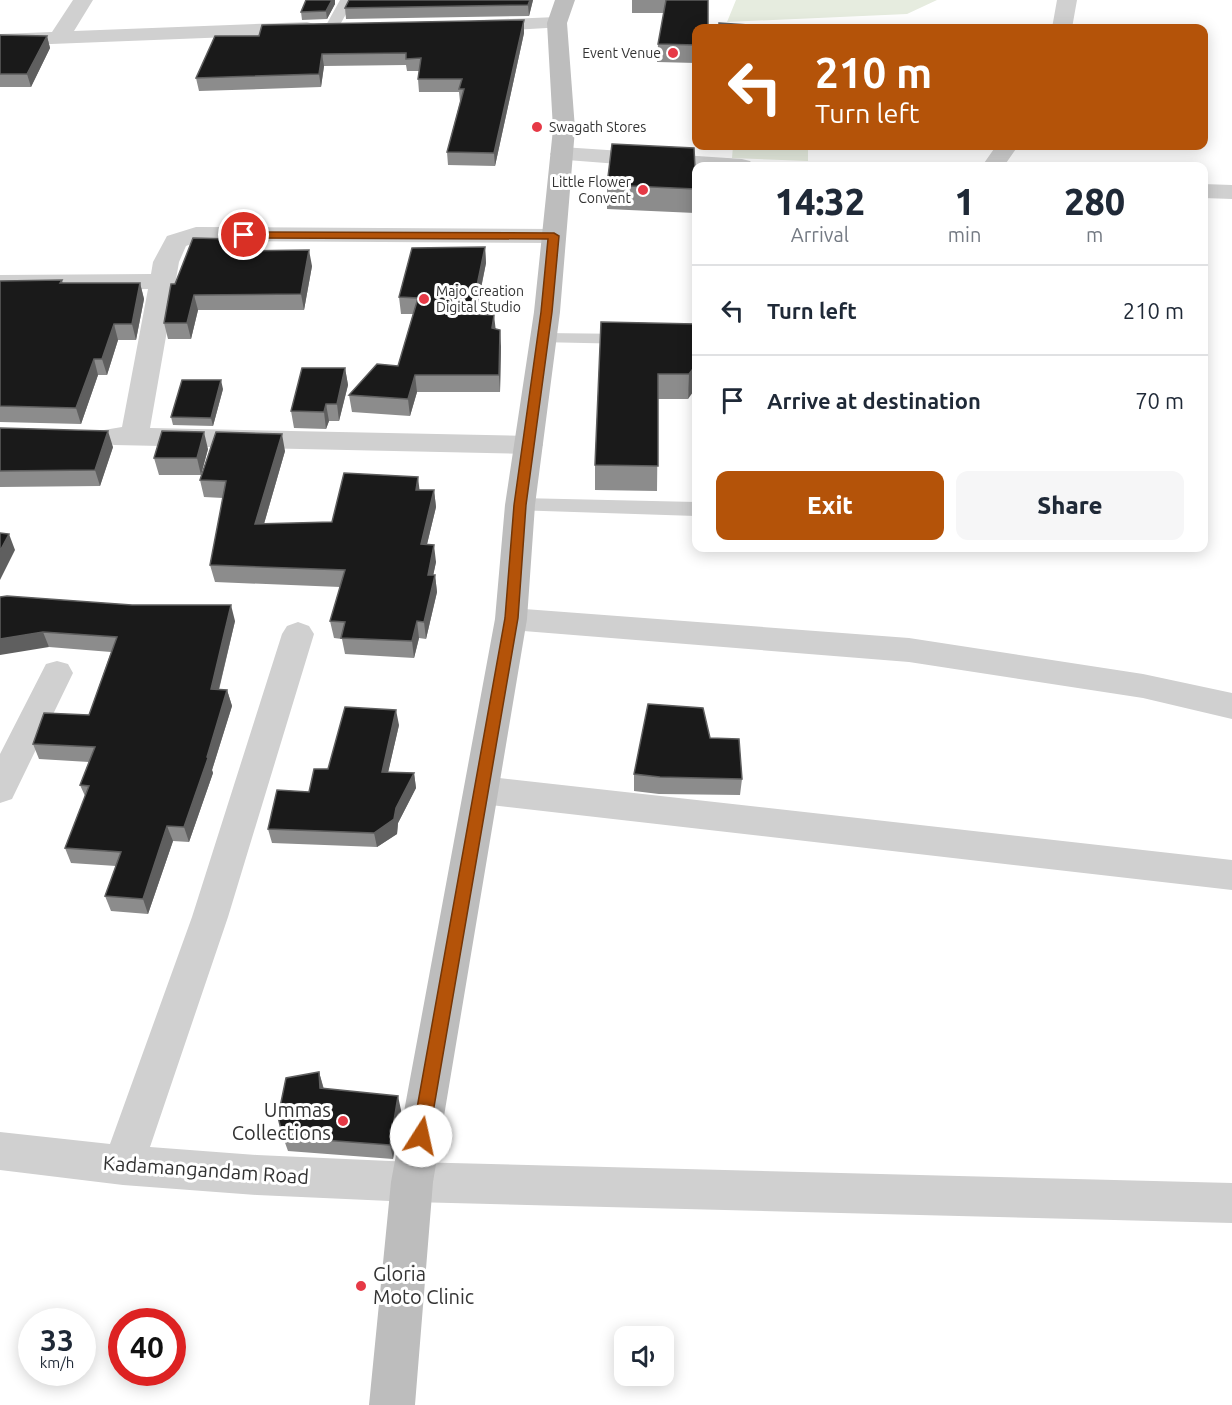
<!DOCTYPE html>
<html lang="en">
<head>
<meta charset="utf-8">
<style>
  body { margin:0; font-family:Ubuntu,sans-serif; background:#f6f6f7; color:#1f2937; height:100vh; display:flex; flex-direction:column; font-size:22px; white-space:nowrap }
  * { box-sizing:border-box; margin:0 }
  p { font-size:20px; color:#747a83 }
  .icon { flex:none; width:33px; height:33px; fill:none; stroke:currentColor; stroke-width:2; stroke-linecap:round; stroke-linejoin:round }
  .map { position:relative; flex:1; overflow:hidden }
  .panel { position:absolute; left:692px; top:162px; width:516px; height:390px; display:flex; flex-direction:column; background:#fff; border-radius:12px; box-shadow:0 3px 15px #0003 }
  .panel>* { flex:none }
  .hud { position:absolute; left:692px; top:24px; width:516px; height:126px; border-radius:12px; box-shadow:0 3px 15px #0003; background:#b45309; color:#fff; overflow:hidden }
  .buttons { position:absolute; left:614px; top:1326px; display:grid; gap:12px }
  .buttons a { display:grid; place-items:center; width:60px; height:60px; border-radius:12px; background:#fff; box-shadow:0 3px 15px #0003; font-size:30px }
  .speed { position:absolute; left:18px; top:1308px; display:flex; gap:12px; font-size:30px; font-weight:700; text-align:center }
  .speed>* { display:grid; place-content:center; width:78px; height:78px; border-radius:50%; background:#fff; box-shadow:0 3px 15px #0003; line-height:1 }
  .speed small { font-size:15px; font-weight:400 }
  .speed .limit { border:9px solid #d22; background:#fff; color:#111 }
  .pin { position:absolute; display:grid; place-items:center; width:51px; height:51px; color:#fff; margin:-26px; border:3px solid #fff; border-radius:50%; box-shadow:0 2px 6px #0007 }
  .me { position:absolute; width:66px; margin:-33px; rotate:10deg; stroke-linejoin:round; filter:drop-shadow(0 0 4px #0008) }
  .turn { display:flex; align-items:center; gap:21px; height:126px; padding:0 24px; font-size:27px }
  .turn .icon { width:78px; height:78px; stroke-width:2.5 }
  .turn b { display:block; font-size:42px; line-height:51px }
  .eta { display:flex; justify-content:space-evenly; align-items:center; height:102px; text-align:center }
  .eta b { font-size:36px; font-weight:800; line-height:42px }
  .action { display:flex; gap:12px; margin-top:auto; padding:12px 24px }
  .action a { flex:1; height:69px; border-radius:12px; background:#b45309; color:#fff; font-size:24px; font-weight:800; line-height:69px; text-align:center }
  .action a+a { background:#f6f6f7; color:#1f2937 }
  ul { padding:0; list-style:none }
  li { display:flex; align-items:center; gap:18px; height:90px; padding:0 24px; border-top:2px solid #e0e1e3 }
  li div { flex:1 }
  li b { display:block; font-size:22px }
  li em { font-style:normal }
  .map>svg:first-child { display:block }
  .green { fill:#e6ecdf }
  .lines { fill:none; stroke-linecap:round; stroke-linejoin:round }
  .lane { fill:#d0d0d0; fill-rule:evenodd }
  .street { fill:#d0d0d0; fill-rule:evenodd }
  .secondary { fill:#bdbdbd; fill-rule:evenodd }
  .wall { fill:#8c8c8c }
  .shaded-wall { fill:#5f5f5f }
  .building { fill:#1a1a1a; stroke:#5f5f5f; stroke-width:1.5 }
  .route { fill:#b45309; stroke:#753606; stroke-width:1.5 }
  .poi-dot { fill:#e63946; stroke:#fff; stroke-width:2 }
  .labels { text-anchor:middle; stroke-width:6; stroke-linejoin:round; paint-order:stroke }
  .far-poi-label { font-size:14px; fill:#333; stroke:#fff; text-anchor:end }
  .near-poi-label { font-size:20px; fill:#333; stroke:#fff; text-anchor:end }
  .near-street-label { font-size:20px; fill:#333; stroke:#fff }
</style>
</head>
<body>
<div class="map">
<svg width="1232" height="1405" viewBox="0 0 1232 1405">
  <rect width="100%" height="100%" fill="#fff"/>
  <path class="green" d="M736,0H937L907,14L727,22Z
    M733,146H808V161L732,158Z"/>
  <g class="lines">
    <path class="lane" d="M340,0H354L337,30H327L325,27Z
      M543,333L632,334L638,335L641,339L638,343L632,344L537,342L534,338L537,334Z
      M520,498L696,502V516L513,510L510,505L513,500Z"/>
    <path class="street" d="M73,0H93L74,31L307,22L314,24L317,28L314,32L307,34L0,46V34L52,32Z
      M1057,0H1077L1072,28H1052Z
      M557,17L564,19L567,23L564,27L479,32L472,30L469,26L472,22L479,20Z
      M996,146H1018L1004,166H982Z
      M562,147L742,159L750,161L754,166H696V170L554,159L550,154L554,149Z
      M1203,184L1232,185V199L1203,198Z
      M196,227L554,229L563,231L566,236L563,241L554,243L199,241L186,246L179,262L150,428L529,436L539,439L543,445L539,451L529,454L114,445L104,442L100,436L104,430L122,427L148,289L0,291V275L151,274L153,262L167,236Z
      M511,608L909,638L1143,674L1232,693V719L1143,698L909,662L511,630L500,627L495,619L500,611Z
      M298,622L309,626L314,634L228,917L150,1147L257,1155L412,1162L1232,1183V1223L412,1202L257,1195L123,1185L0,1170V1132L110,1144L192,917L282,634L287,626Z
      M57,661L68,664L73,673L12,799L0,803V754L46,664Z
      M482,776L1232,860V890L482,804L470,800L465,790L470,780Z"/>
    <path class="secondary" d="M555,0H575L567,23L575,129L560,312L535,505L527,619L433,1182L415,1405H369L391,1182L495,619L505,505L534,312L553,129L547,23Z"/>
  </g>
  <path class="wall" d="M306,0H335V4L327,19L302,20L301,12Z
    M533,0L529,16L346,19L345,8Z
    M632,0H708L696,28V63L657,62L658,44L664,13H632Z
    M524,33L495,166L448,165L447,152L460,102L459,92H419L418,79L419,71H407L406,65L324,66L321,87L199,91L196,78L215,36Z
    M0,35L47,36L50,48L31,87H0Z
    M607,185L696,189L695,213L607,209Z
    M485,247L486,263L476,315L495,329L501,347L500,392H417L410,416L352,412L349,395L398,366L413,314H401L399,297Z
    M235,251L312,266L304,310H198L191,339H168L164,323L175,284Z
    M62,280L63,283H140L144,299L136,340H118L107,375H98L81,424L0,422V281Z
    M601,322L696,324L688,399H658L657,491L595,490V465Z
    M345,368L348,385L339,421H329L326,429L294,428L291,411Z
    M223,389L213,426L173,425L171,417Z
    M0,428L113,447L100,486L0,487Z
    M208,449L201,475H159L154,458Z
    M285,451L264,524L332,522L419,490H434L436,507L427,544L436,562L433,575H435L437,592L426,639L419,638L414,658L345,654L342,639L334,638L330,621L340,587L215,582L210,565L223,498L204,497L200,480Z
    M0,597L235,621L219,690H227L232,706L212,770L213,773L189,842L173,841L148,914L111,911L105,896L116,866L71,863L65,848L85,796L80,785L89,762L39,759L33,744L89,715L111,652L49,647Z
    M399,725L388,772L414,773L416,788L398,823L397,834L377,847L272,843L268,829L309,792L328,769Z
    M710,738L742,779L740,795L659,794L634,791V774Z
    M319,1072L324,1089L401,1110L393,1159L288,1151L283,1137Z"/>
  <path class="shaded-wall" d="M332,0H335V4L327,19L326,11Z
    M530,0H533L529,16L528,5Z
    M524,20V33L495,166L494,153Z
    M47,36L50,48L31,87L27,74Z
    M322,54L324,66L321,87L319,74Z
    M232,239L235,255L228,251Z
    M485,247L486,263L472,331L471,314Z
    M309,250L312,266L304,310L301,294Z
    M140,283L144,299L136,340L132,324Z
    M194,295L198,310L191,339L187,323Z
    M494,315L496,332L492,328Z
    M114,324L118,340L107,375L102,359Z
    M500,330L501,347L500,392L499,375Z
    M94,359L98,375L81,424L76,408Z
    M696,365V388L688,399L689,374Z
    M345,368L348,385L339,421L337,404Z
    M415,375L417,392L410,416L408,399Z
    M221,380L223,389L213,426L211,418Z
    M326,404L329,421L326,429L324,412Z
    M108,431L113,447L100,486L95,470Z
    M204,432L208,449L201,475L197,458Z
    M282,434L285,451L259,541L255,524Z
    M418,477L420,494L416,490Z
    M434,490L436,507L423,561L421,544Z
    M9,534L15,550L0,580V551Z
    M434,545L436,562L430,591L428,575Z
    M435,575L437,592L426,639L424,622Z
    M231,605L235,621L215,705L211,689Z
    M417,621L419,638L414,658L412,641Z
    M43,632L49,647L0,655V639Z
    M227,690L232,706L212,770L213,773L189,842L184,827Z
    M396,710L399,725L385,786L382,772Z
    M414,773L416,788L398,823L397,834L377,847L374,833L396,808Z
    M167,826L173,841L148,914L143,899Z
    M319,1072L323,1087L325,1103L320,1088Z
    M398,1096L401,1110L393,1159L390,1145Z"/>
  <path class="building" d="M306,0H332L326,11L301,12Z
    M349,0H530L528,5L345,8Z
    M666,0H708V28H696V45L658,44Z
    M524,20L494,153L447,152L464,89H459L462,79H418L421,58L406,59V53L322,54L319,74L196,78L215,36H259L262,25Z
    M719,23L797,28H719Z
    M0,35L47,36L27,74H0Z
    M612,144L694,148L696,189L607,185Z
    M193,238L232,239L228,251L309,250L301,294L194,295L187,323H164L171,284H175Z
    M485,247L471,314L494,315L492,328L500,330L499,375H415L408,399L349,395L377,364L398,366L418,298L399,297L412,248Z
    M62,280L60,283H140L132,324H114L102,359H94L76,408L0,406V281Z
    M601,322L696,324V365L689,374H658V466L595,465Z
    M302,368H345L337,404H326L324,412L291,411Z
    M182,380H221L211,418L171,417Z
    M0,428L108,431L95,470L0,471Z
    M162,431L204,432L197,458H154Z
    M216,432L282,434L255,524L332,522L344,473L418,477L416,490H434L421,544L434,545L428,575H435L424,622L417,621L412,641L341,638L345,622L330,621L345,570L210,565L226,481L200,480Z
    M0,533L9,534L0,551Z
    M7,596L132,605H231L211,689L227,690L207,757L208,758L184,827L167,826L143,899L105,896L121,852L65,848L89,786L80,785L95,747L33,744L44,713L89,715L117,637L43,632L0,639V597Z
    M648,704L703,708L710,738L739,739L742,779L660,777L634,774Z
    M345,707L396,710L382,772L414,773L396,808L394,819L374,833L268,829L277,790L309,792L314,769H328Z
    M319,1072L320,1088L398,1096L390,1145L283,1137L278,1117L286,1078Z"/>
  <path class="route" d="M240,232L554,233L559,236L552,312L526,505L518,618L429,1136L427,1142L421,1144L415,1142L412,1136L505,618L514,505L541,312L548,239L244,238L240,237Z"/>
  <g class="poi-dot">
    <circle cx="673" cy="53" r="6"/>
    <circle cx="537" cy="127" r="6"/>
    <circle cx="643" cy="190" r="6"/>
    <circle cx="424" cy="299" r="6"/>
    <circle cx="343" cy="1121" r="6"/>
    <circle cx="361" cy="1286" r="6"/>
  </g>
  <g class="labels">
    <g class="far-poi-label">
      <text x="661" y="58">Event Venue</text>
      <text x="549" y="132" text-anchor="start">Swagath Stores</text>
      <text x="631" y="187">Little Flower<tspan x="631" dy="16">Convent</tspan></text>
      <text x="436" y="296" text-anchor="start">Majo Creation<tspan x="436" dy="16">Digital Studio</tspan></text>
    </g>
    <g class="near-poi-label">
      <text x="331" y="1117">Ummas<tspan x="331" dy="23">Collections</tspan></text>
      <text x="373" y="1281" text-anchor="start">Gloria<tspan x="373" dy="23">Moto Clinic</tspan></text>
    </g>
    <g class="near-street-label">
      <text transform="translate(206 1170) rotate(4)" y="7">Kadamangandam Road</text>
    </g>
  </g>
</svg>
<div class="buttons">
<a><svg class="icon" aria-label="sound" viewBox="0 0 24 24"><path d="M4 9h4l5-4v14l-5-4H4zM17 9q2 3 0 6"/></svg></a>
</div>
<div class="speed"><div>33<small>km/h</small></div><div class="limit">40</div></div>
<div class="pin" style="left:244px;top:235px;background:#d93025"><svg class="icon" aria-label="arrive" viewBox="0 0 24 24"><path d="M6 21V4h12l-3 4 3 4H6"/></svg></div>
<svg class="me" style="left:421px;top:1136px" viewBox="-20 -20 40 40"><circle r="19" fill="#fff"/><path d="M0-13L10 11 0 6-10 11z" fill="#b45309"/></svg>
<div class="hud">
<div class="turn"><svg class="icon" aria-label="left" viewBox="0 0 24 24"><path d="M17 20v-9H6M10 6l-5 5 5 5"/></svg><div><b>210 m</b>Turn left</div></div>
</div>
<section class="panel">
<div class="eta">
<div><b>14:32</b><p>Arrival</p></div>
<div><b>1</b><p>min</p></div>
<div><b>280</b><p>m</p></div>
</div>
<ul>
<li><svg class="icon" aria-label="left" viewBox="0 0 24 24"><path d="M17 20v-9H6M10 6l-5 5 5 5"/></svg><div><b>Turn left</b></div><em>210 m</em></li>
<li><svg class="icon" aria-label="arrive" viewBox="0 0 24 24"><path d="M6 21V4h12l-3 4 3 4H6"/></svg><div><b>Arrive at destination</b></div><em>70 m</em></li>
</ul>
<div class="action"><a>Exit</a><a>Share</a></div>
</section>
</div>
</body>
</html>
